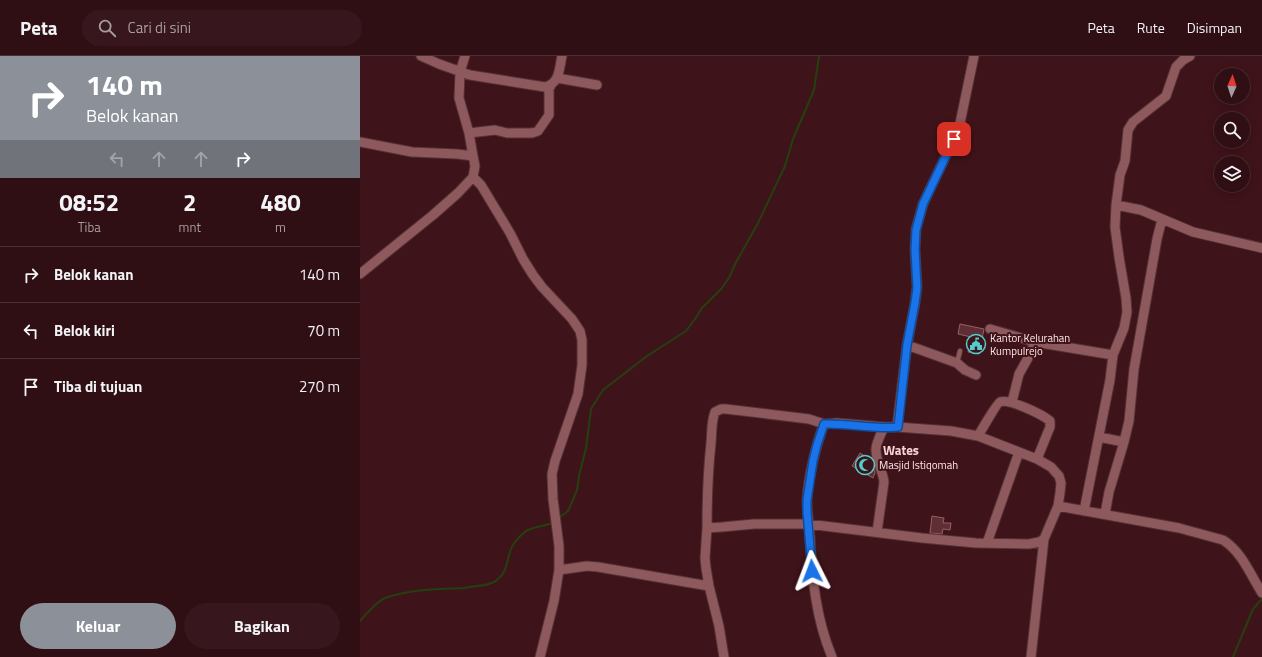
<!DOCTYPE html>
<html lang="id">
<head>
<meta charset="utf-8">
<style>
  body { margin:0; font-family:"Titillium Web",sans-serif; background:#37171d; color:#f1f3f6; height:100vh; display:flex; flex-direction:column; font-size:15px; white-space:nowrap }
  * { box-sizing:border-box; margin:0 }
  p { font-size:13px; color:#a79ca0 }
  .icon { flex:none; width:22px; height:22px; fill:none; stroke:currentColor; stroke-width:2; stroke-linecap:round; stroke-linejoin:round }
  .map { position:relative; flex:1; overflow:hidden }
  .panel { display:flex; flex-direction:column; background:#2f0e14; width:360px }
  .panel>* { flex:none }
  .guide { background:#8c9099; color:#fff; overflow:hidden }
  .needle { width:26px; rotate:3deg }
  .fabs { position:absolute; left:854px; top:12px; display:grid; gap:8px }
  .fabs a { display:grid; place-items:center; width:36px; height:36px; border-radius:50%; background:#2f0e14; box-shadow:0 2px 10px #0003,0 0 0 1px #4a2e34; font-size:20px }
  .pin { position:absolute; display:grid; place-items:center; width:34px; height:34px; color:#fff; margin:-17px; border-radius:8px; box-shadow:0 2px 6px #0006 }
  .me { position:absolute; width:44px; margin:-22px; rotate:357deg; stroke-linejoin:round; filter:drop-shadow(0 0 3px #0008) }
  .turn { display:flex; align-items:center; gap:14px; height:84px; padding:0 20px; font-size:18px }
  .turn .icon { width:52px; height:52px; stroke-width:2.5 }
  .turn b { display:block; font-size:28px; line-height:34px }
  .lanes { display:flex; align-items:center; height:38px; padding:0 20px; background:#0003; justify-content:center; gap:20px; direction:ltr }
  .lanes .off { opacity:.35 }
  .eta { display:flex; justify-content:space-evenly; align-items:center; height:68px; text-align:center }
  .eta b { font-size:24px; font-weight:700; line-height:28px }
  .primary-button { display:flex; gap:8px; margin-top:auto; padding:8px 20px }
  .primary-button a { flex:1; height:46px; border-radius:24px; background:#8c9099; color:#fff; font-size:16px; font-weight:700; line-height:46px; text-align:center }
  .primary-button a+a { background:#37171d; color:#f1f3f6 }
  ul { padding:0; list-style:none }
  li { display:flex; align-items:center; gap:12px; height:56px; padding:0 20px; border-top:1px solid #4a2e34 }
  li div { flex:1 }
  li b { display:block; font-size:15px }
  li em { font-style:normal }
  header { display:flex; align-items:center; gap:24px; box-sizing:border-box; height:56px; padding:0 20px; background:#2f0e14; border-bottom:1px solid #4a2e34 }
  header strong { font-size:19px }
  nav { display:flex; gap:22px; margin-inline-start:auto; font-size:14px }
  .search { width:280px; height:36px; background:#37171d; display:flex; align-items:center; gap:10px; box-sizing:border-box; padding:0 14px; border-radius:22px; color:#a79ca0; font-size:15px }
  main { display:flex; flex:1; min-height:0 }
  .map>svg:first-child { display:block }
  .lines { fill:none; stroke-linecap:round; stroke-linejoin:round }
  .stream { stroke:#24400e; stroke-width:2 }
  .building { fill:#5e2e34; stroke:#956064 }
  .lane-casing { stroke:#543236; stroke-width:6 }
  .street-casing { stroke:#543236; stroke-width:11 }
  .lane { stroke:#8d595d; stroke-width:4.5 }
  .street { stroke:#8d595d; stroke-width:9 }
  .route-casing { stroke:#114b97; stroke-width:10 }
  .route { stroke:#1a73e8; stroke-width:7 }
  .labels { text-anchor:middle; stroke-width:4; stroke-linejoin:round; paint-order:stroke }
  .poi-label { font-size:11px; fill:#fee5e6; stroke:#3f131a; text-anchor:start }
  .quarter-label { font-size:13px; font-weight:bold; fill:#f9d4d6; stroke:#3f131a }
</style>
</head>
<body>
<header>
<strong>Peta</strong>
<div class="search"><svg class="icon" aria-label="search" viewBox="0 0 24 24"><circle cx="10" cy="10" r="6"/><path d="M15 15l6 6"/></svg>Cari di sini</div>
<nav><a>Peta</a><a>Rute</a><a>Disimpan</a></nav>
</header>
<main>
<section class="panel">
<div class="guide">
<div class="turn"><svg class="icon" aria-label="right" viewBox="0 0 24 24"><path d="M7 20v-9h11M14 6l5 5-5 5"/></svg><div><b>140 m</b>Belok kanan</div></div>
<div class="lanes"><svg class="icon off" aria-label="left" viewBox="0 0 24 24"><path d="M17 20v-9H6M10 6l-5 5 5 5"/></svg><svg class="icon off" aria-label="ahead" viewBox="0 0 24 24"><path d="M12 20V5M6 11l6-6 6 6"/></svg><svg class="icon off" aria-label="ahead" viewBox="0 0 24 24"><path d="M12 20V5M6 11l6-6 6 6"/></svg><svg class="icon" aria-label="right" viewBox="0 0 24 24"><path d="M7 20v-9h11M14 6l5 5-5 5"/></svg></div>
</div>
<div class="eta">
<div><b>08:52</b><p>Tiba</p></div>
<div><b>2</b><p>mnt</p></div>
<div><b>480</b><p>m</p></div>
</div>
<ul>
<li><svg class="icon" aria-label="right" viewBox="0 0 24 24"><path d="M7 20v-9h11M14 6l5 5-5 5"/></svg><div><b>Belok kanan</b></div><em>140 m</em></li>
<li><svg class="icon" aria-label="left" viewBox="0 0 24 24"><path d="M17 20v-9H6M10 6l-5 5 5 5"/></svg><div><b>Belok kiri</b></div><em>70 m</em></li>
<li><svg class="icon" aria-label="arrive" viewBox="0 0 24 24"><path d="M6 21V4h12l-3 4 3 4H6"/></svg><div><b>Tiba di tujuan</b></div><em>270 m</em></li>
</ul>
<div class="primary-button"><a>Keluar</a><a>Bagikan</a></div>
</section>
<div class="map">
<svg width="902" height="601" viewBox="0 0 902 601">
  <rect width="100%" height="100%" fill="#3f131a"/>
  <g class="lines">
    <path class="stream" d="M199,462L208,455L217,434L219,420L226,392L231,353L243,334L287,300L326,275L335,263L342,252L362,232L370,220L375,208L397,169L425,110L433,83L454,34L459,0
      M0,565C5,559 18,545 25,542C50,533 78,533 105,532C115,529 129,531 137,524C149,515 146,502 152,491C155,485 161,479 166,475C174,471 184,470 192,467
      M873,601L893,553L902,543"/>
  </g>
  <path class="building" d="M600,268L624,273L619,298L608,296L611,281L598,278Z
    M500,397L511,404L515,417L513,422L492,410Z
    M572,460L584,462L583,467H591L590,474L583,473L582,478L570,477Z"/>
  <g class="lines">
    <g class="lane-casing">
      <path id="lane" d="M597,307L600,295"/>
    </g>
    <g class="street-casing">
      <path id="street" d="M61,0L79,8L110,19L185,31C200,27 199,13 202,0
        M197,22L237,29
        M109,77L135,74L147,77H172L178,75L189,59V33L191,29
        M0,86L52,96L97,98L113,100
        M113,121L121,129L150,177L163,203L173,219L182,231L212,263L220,275L222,284V309L218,338L195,405L192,418L193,443L199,490V514L194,545L180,601
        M756,149L760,119L765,105L768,74L773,66L806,40L816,11L823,4L830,0
        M0,218L73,159L98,137L113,121L115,110L113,100L109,77L99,42L100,16L105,0
        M630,273L675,286L753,299
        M547,289L597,307L605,314L616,319
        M652,346L659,318L668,302L675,286
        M464,368L449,363L366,353H361L355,356C351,366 352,377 351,387C348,415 347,443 347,472L362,471L394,468H448L562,482L616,487L669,488L679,486L684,483L698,450L700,437L701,427L699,420L691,411L677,403L618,380L591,375L537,371
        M618,380C621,375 637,347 640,346C649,342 683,359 690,365V371L677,403
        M739,381L764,386
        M698,450L819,472L863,484C882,496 890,518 902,537
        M724,455L750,324L753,299L764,272L767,256L766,242L759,201L755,171L756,149L781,154L833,176L902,192
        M745,458L749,436L764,386L769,365L774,313L797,183L802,163
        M347,472L345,502L346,512L349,530L359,570L364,601
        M517,476L524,426C523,415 515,404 516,392C517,385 521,378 524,371
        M627,487L659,396
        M199,514L227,510L238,511L349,530
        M472,601C456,563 452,522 450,482C449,469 447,457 447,445C448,422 456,389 464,368L477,367L524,371H537L547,289L555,247L557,231L555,194L556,173L563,148L599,72L614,0
        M671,601L684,483"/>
    </g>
    <use href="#lane" class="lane"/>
    <use href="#street" class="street"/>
  </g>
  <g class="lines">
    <g class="route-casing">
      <path id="route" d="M452,515L447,456V444L453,405L457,389L464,368C488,367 515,374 538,371L547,289L555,247L557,232L555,194L556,174L563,148L594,83"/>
    </g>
    <use href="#route" class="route"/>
  </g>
  <defs>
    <g id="civic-ring" transform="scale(1)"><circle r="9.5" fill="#3f131a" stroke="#52cdcc" stroke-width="1.5"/><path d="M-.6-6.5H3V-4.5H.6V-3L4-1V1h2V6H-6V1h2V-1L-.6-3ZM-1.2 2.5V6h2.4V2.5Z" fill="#52cdcc"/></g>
    <g id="mosque-ring" transform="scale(1)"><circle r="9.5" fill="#3f131a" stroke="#52cdcc" stroke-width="1.5"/><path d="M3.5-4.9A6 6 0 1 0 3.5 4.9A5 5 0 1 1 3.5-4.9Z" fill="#52cdcc"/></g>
  </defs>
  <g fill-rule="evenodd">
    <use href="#civic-ring" x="616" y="288"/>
    <use href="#mosque-ring" x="505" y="409"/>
  </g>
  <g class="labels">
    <g class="poi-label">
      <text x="630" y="286">Kantor Kelurahan<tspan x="630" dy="13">Kumpulrejo</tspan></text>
      <text x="519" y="413">Masjid Istiqomah</text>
    </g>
    <g class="quarter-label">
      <text x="541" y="399">Wates</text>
    </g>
  </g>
</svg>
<div class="fabs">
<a><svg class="needle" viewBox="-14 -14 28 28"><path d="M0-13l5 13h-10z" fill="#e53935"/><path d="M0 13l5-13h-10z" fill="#a79ca0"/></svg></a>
<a><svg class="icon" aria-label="search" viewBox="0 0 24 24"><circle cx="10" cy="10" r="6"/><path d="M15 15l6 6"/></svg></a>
<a><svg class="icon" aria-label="layers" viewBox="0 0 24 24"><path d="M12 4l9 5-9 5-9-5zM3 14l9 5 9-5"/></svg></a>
</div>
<div class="pin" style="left:594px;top:83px;background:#d93025"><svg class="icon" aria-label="arrive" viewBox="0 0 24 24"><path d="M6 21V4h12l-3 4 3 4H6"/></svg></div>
<svg class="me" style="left:452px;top:515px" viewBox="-20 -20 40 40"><path d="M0-17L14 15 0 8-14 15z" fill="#1a73e8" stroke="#fff" stroke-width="4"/></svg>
</div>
</main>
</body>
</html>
